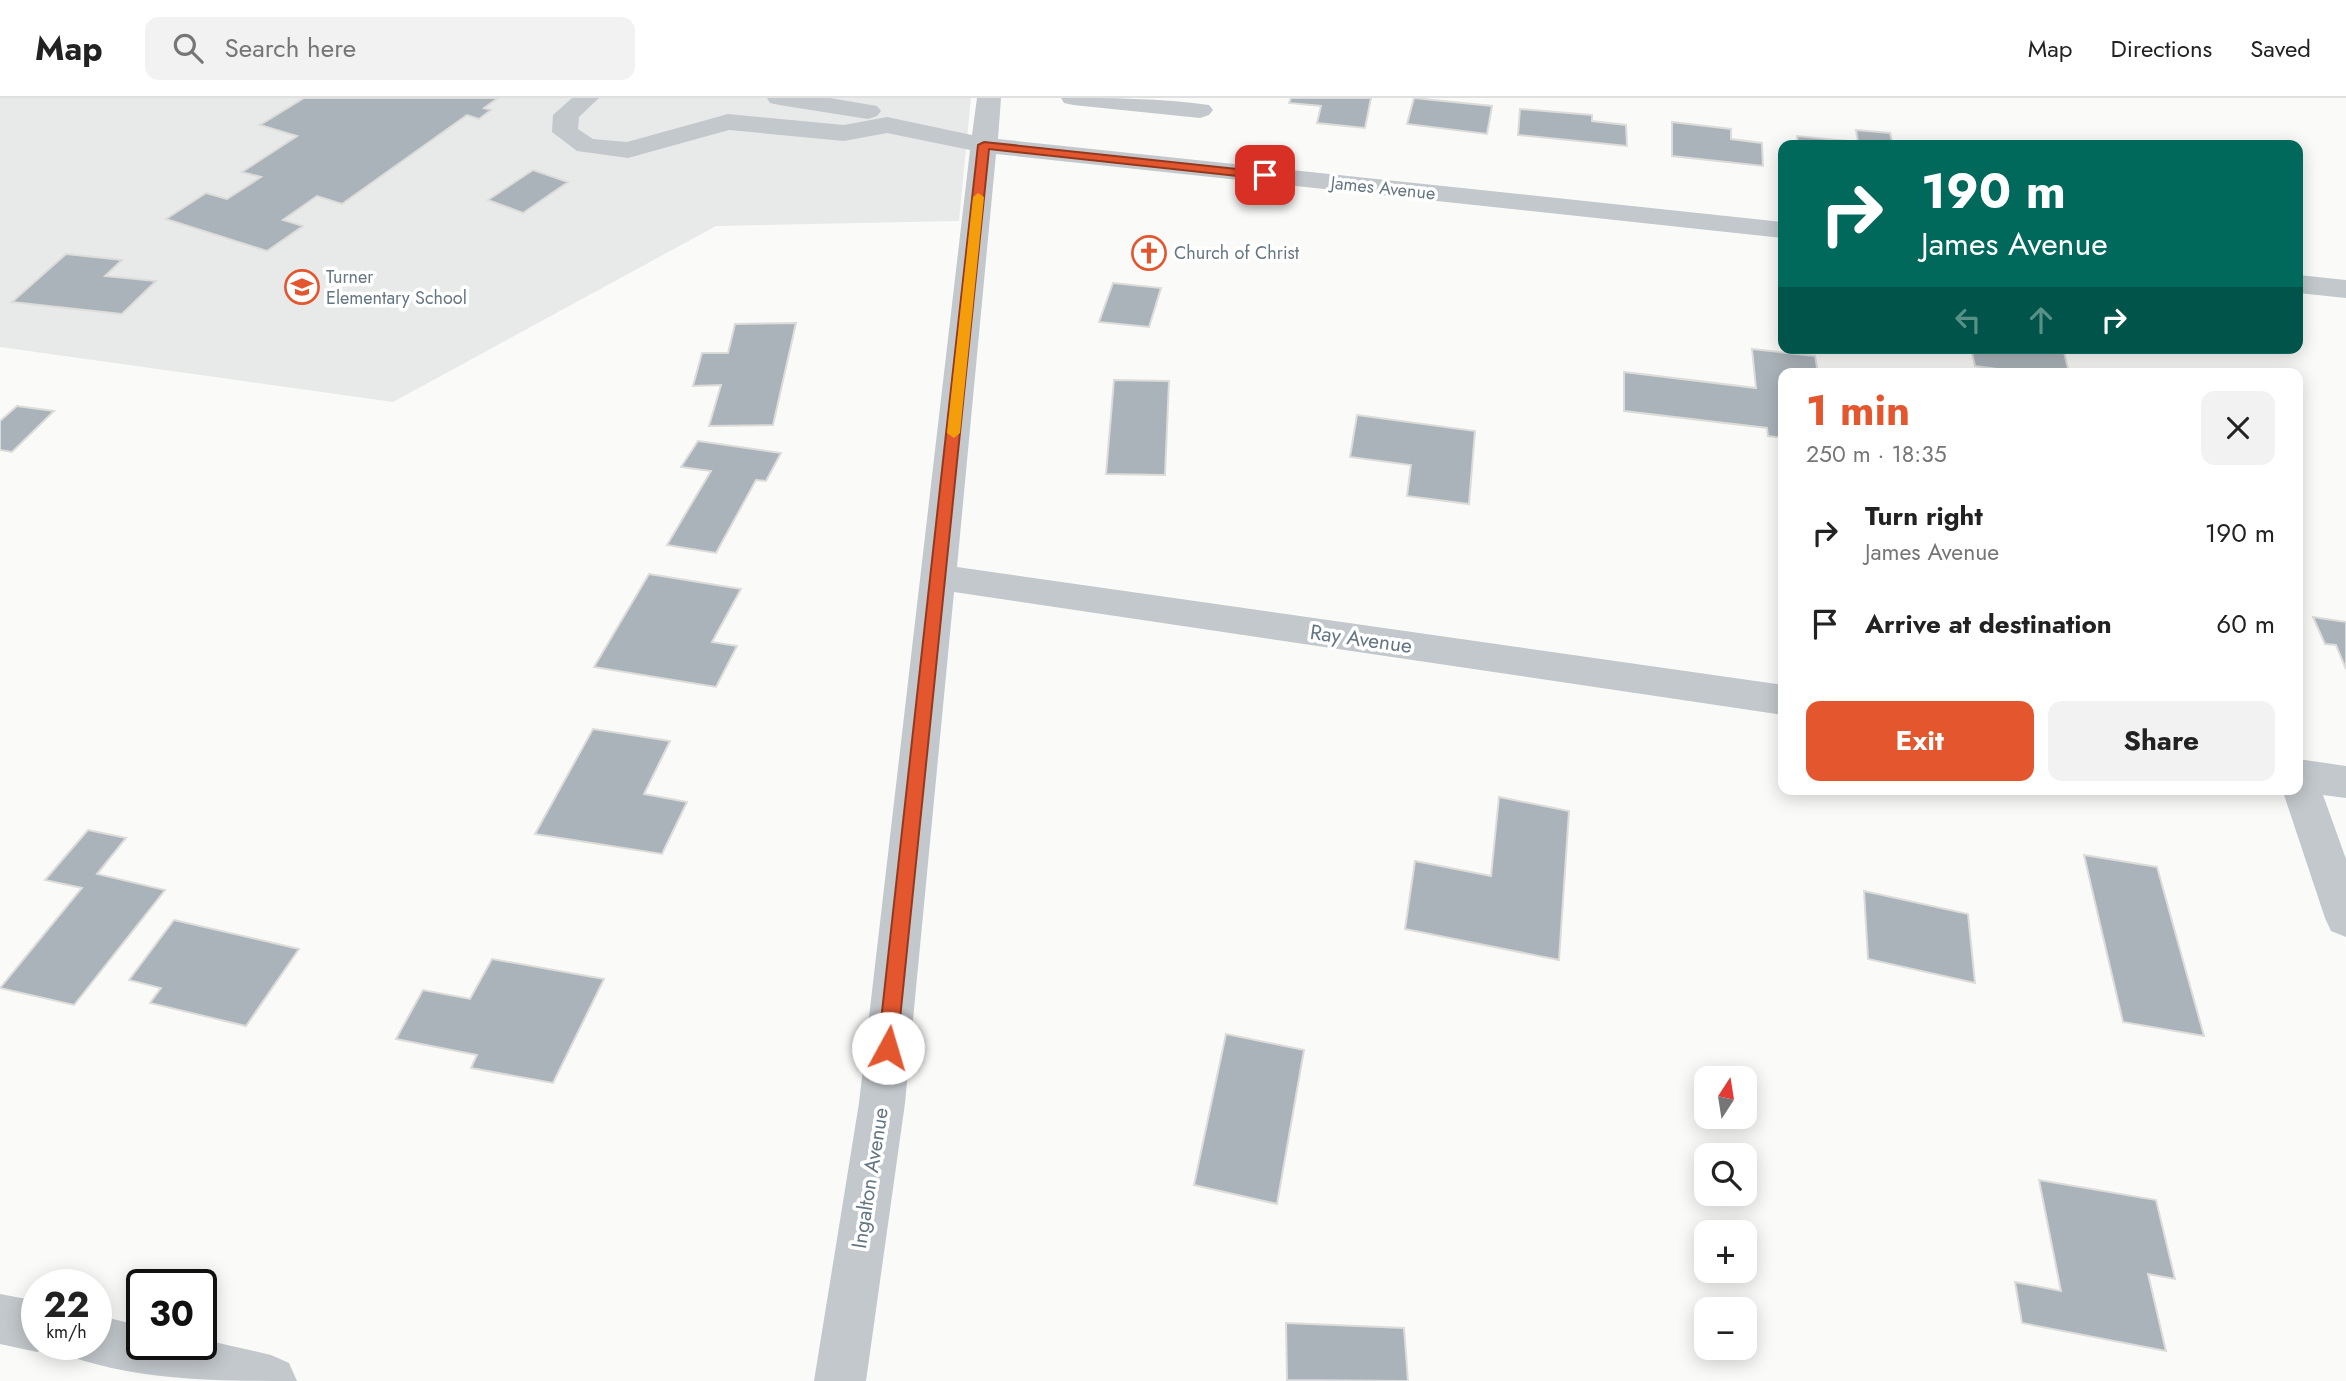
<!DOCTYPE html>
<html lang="en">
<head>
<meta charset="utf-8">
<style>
  body { margin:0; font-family:Jost,sans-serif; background:#f2f2f2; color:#222; height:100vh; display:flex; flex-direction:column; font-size:26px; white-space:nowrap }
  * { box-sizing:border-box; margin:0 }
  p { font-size:23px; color:#767676 }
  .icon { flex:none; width:38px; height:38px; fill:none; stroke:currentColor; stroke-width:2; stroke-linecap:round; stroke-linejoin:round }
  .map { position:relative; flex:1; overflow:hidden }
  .details { position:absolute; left:1778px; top:270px; width:525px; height:427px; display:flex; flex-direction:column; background:#fff; border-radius:14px; box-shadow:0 4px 18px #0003 }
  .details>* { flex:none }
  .top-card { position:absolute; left:1778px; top:42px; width:525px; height:214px; border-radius:14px; box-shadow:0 4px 18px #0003; background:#00695c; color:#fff; overflow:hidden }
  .needle { width:46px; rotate:12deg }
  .fabs { position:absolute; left:1694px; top:968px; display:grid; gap:14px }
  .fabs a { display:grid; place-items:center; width:63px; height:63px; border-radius:14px; background:#fff; box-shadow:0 4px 18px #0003; font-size:35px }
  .speed { position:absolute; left:21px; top:1171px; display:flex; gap:14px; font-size:35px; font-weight:700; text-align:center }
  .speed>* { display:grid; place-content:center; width:91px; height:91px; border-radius:50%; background:#fff; box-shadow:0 4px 18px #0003; line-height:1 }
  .speed small { font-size:18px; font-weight:400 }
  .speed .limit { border:4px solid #111; border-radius:10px; background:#fff; color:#111 }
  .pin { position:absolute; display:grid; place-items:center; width:60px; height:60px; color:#fff; margin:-30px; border-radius:14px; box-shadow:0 4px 10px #0006 }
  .me { position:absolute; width:77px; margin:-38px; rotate:6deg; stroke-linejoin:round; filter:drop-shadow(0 0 5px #0008) }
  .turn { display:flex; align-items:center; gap:24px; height:147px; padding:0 28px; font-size:32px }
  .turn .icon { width:91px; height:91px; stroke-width:2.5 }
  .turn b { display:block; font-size:49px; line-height:60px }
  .lanes { display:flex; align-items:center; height:66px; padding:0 28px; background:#0003; justify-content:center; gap:35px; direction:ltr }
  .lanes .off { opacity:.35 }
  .round { display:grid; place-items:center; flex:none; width:74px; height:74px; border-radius:14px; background:#f2f2f2 }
  .overview { display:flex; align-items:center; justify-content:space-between; height:119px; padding:0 28px }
  h1 { font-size:42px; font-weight:700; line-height:52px; color:#e4572e }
  .primary-button { display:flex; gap:14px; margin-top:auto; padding:14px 28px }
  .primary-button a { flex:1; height:80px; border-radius:14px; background:#e4572e; color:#fff; font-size:28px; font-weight:700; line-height:80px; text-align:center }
  .primary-button a+a { background:#f2f2f2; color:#222 }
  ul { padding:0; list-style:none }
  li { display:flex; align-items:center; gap:21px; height:91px; padding:0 28px }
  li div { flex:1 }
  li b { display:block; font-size:26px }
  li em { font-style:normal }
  header { display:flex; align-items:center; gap:42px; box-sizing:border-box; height:98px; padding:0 35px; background:#fff; border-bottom:2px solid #e0e0e0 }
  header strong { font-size:33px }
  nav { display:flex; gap:38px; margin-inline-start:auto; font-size:24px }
  .search { width:490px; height:63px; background:#f2f2f2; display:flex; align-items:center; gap:18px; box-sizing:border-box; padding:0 24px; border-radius:14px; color:#767676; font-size:26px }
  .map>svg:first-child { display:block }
  .built { fill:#e8e9e9 }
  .building { fill:#aab3b9; stroke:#dcdcda; stroke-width:2 }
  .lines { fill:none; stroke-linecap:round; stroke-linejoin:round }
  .minor { fill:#c3c8cc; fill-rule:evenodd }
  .route { fill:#e4572e; stroke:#94391e; stroke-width:2 }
  .slow { fill:#f59e0b }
  .labels { text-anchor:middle; stroke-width:7; stroke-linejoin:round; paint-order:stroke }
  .far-street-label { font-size:18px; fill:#657683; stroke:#fff }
  .far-poi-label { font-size:18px; fill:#657683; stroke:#fff; text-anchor:start }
  .street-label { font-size:21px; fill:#657683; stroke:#fff }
</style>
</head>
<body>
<header>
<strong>Map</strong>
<div class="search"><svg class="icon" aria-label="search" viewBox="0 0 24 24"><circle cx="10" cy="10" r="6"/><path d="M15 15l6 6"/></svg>Search here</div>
<nav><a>Map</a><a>Directions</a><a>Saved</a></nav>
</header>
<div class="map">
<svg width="2346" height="1283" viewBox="0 0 2346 1283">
  <rect width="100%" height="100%" fill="#fafaf8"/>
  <path class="built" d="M0,0H971L959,123L716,128L393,304L0,249Z"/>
  <path class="building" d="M304,0H498L484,10L491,12L479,21L467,17L342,106L317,98L283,122L303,128L267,153L166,121L206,95L227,101L261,79L242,74L297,38L260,27Z
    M1291,0H1371L1365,30L1317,25L1321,8L1289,5Z
    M1414,0L1492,8L1487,36L1407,26Z
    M1520,11L1592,17V23L1626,27L1627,48L1518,37Z
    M1672,24L1731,31V41L1762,45L1763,68L1672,58Z
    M1856,32L1890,35L1893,47H1798L1797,38L1858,44Z
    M533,72L568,84L523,115L488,102Z
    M66,156L122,162L105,178L156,183L122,216L12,204Z
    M1113,185L1161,190L1149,229L1099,224Z
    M796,225L773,327L709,328L721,287L693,288L702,255H728L735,226Z
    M1971,250H2063L2069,275H2027L1975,268Z
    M1752,251L1815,258L1818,275H1783V340L1768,338L1767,330L1624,313V274L1756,290Z
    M1114,282L1169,283L1165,377L1106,376Z
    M17,308L54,313L12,354L0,352V323Z
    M1357,317L1475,333L1469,406L1407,398L1411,367L1350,359Z
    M698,343L781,355L766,383L756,382L716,455L667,447L711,373L681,369Z
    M649,476L741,491L712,544L737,548L716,589L594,569Z
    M2313,519L2346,524V571L2336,547L2325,546Z
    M593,631L670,643L644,696L687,704L662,756L535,736Z
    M1499,699L1569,713L1559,862L1405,831L1415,763L1491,778Z
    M88,732L126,740L97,776L165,792L74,907L0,890L82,790L45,782Z
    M2084,757L2157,769L2204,938L2123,924Z
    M1864,793L1968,816L1975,885L1868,861Z
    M174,822L299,851L246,928L150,905L161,890L129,882Z
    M492,861L604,881L553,985L471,970L477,957L396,941L423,892L470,901Z
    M1226,936L1304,952L1277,1106L1194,1087Z
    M2039,1082L2156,1102L2175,1181L2148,1176L2166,1253L2022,1225L2015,1184L2061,1193Z
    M1286,1225L1404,1230L1408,1283L1287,1282Z"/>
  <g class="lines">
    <path class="minor" d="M572,0H599L579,19L578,31L593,41L627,44L728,16L844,27L887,19L972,37L977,0H1001L998,41L1783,124V140L996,56L957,469L1783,587V617L954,494L905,1005L866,1283H814L859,1005L970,52L887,35L844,43L729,32L628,60L577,53L552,34L553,17Z
      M767,0H830L877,8L881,13L877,18L868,21L779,7L770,5Z
      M1061,0C1109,0 1162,0 1209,7L1213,12L1209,17L1200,20L1073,7L1064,5Z
      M2298,177L2346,182V200L2298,195Z
      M2298,661L2346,668V700L2323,697L2346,761V839L2331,833L2325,820L2282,691H2298Z
      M0,1196L37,1203V1246L55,1247L37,1254L0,1246Z
      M96,1217L142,1228V1246H201V1241L271,1257L289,1265L297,1283C223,1283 148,1283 78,1261L72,1246H96Z"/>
  </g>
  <path class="route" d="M984,44L1265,74L1270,77L1265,81L989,51L897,950L894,956L888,959L881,956L878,950L978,47Z"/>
  <path class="slow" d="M978,95L984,99L960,335L954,340L947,335L973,99Z"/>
  <defs>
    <g id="church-ring" transform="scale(1.75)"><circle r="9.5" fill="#fff" stroke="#e4572e" stroke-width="1.5"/><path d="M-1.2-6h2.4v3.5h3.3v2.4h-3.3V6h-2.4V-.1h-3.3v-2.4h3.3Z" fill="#e4572e"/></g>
    <g id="school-ring" transform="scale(1.75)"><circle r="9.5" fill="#fff" stroke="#e4572e" stroke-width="1.5"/><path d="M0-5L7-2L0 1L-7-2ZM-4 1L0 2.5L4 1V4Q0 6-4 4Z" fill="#e4572e"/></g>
  </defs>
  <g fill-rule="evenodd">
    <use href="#church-ring" x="1149" y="155"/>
    <use href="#school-ring" x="302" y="189"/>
  </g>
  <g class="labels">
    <g class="far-street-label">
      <text transform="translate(1383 90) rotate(6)" y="6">James Avenue</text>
    </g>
    <g class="far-poi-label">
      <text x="1174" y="161">Church of Christ</text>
      <text x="326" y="185">Turner<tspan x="326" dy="21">Elementary School</tspan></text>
    </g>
    <g class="street-label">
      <text transform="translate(1361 541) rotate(8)" y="7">Ray Avenue</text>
      <text transform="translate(870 1080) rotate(-81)" y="7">Ingalton Avenue</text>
    </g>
  </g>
</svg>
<div class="fabs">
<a><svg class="needle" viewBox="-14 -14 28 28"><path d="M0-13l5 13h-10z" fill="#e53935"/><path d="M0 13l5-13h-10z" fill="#767676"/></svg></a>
<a><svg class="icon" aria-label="search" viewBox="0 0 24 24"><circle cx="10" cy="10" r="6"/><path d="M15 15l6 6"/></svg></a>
<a>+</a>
<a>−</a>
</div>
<div class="speed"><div>22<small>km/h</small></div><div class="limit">30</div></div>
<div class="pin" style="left:1265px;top:77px;background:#d93025"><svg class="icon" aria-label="arrive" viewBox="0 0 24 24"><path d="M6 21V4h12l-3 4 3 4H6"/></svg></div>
<svg class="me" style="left:888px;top:950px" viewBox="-20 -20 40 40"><circle r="19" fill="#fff"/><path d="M0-13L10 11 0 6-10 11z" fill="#e4572e"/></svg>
<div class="top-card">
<div class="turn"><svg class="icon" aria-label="right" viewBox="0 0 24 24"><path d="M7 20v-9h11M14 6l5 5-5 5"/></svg><div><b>190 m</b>James Avenue</div></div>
<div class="lanes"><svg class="icon off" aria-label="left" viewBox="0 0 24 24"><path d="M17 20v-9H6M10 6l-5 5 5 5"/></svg><svg class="icon off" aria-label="ahead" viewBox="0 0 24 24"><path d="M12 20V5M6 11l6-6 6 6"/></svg><svg class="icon" aria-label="right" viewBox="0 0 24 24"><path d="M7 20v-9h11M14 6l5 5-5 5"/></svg></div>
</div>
<section class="details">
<div class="overview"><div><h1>1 min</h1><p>250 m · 18:35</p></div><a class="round"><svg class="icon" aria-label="close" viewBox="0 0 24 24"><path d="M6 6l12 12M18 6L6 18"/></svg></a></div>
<ul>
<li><svg class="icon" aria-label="right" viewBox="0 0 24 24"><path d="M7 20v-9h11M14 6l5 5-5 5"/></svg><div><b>Turn right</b><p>James Avenue</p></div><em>190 m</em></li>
<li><svg class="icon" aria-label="arrive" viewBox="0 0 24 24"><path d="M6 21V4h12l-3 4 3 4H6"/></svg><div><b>Arrive at destination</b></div><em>60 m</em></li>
</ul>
<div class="primary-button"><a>Exit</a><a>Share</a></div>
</section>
</div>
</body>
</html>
